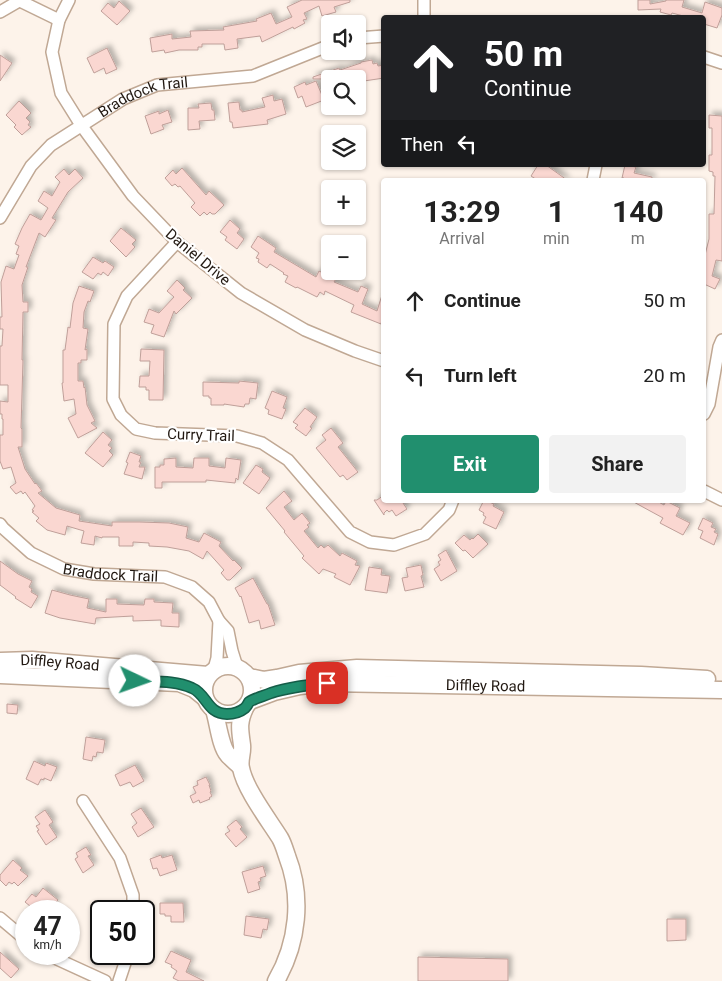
<!DOCTYPE html>
<html lang="en">
<head>
<meta charset="utf-8">
<style>
  body { margin:0; font-family:Roboto,sans-serif; background:#f2f2f2; color:#222; height:100vh; display:flex; flex-direction:column; font-size:19px; white-space:nowrap }
  * { box-sizing:border-box; margin:0 }
  p { font-size:16px; color:#767676 }
  .icon { flex:none; width:28px; height:28px; fill:none; stroke:currentColor; stroke-width:2; stroke-linecap:round; stroke-linejoin:round }
  .map { position:relative; flex:1; overflow:hidden }
  .side { position:absolute; left:381px; top:178px; width:325px; height:325px; display:flex; flex-direction:column; background:#fff; border-radius:5px; box-shadow:0 1px 4px #0004 }
  .side>* { flex:none }
  .guide { position:absolute; left:381px; top:15px; width:325px; height:152px; border-radius:5px; box-shadow:0 1px 4px #0004; background:#202124; color:#fff; overflow:hidden }
  .fabs { position:absolute; left:321px; top:15px; display:grid; gap:10px }
  .fabs a { display:grid; place-items:center; width:45px; height:45px; border-radius:5px; background:#fff; box-shadow:0 1px 4px #0004; font-size:25px }
  .speed { position:absolute; left:15px; top:900px; display:flex; gap:10px; font-size:25px; font-weight:700; text-align:center }
  .speed>* { display:grid; place-content:center; width:65px; height:65px; border-radius:50%; background:#fff; box-shadow:0 1px 4px #0004; line-height:1 }
  .speed small { font-size:12px; font-weight:400 }
  .speed .limit { border:2px solid #111; border-radius:8px; background:#fff; color:#111 }
  .pin { position:absolute; display:grid; place-items:center; width:42px; height:42px; color:#fff; margin:-21px; border-radius:10px; box-shadow:0 2px 8px #0006 }
  .me { position:absolute; width:55px; margin:-28px; rotate:93deg; stroke-linejoin:round; filter:drop-shadow(0 0 4px #0008) }
  .turn { display:flex; align-items:center; gap:18px; height:105px; padding:0 20px; font-size:22px }
  .turn .icon { width:65px; height:65px; stroke-width:2.5 }
  .turn b { display:block; font-size:35px; line-height:42px }
  .then { display:flex; align-items:center; height:48px; padding:0 20px; background:#0003; gap:10px; font-size:19px }
  .eta { display:flex; justify-content:space-evenly; align-items:center; height:85px; text-align:center }
  .eta b { font-size:30px; font-weight:700; line-height:35px }
  .button { display:flex; gap:10px; margin-top:auto; padding:10px 20px }
  .button a { flex:1; height:58px; border-radius:5px; background:#218f6e; color:#fff; font-size:20px; font-weight:700; line-height:58px; text-align:center }
  .button a+a { background:#f2f2f2; color:#222 }
  ul { padding:0; list-style:none }
  li { display:flex; align-items:center; gap:15px; height:75px; padding:0 20px }
  li div { flex:1 }
  li b { display:block; font-size:19px }
  li em { font-style:normal }
  .map>svg:first-child { display:block }
  .building { fill:#fad7d1; stroke:#bf9f99; filter:url(#shadow) }
  .lines { fill:none; stroke-linecap:round; stroke-linejoin:round }
  .street-casing { stroke:#c0a894; stroke-width:14 }
  .secondary-casing { stroke:#c0a894; stroke-width:19 }
  .street { stroke:#fff; stroke-width:11 }
  .secondary { stroke:#fff; stroke-width:16 }
  .route-casing { stroke:#155d48; stroke-width:12 }
  .route { stroke:#218f6e; stroke-width:9 }
  .labels { text-anchor:middle; stroke-width:4.5; stroke-linejoin:round; paint-order:stroke }
  .street-label { font-size:15px; fill:#221912; stroke:#fff }
</style>
</head>
<body>
<div class="map">
<svg width="722" height="981" viewBox="0 0 722 981">
  <defs>
    <filter id="shadow"><feDropShadow dx="3.5" dy="-3.5" stdDeviation="2.5" flood-color="#0004"/></filter>
  </defs>
  <rect width="100%" height="100%" fill="#fdf3ea"/>
  <path class="building" d="M302,0H350V2L334,7L336,12L322,16L319,6L304,13L307,19L303,20L305,23L294,29L293,27L262,42L260,36L237,39L238,48L225,50L224,44H202V47H198V50H179L165,53L164,50L152,52L150,38L172,34V39L191,37L190,31L224,30L223,27L257,21L256,19L271,13L276,24L292,17L287,7Z
    M638,0H650V4L666,1V0H684L682,7L702,13L705,2L722,8V15L717,28L704,24V18H691L672,13L671,15L660,12L661,9L638,10Z
    M119,1L130,11L117,25L101,11L108,3L114,8Z
    M107,48L117,69L106,74L104,68L94,73L87,58Z
    M0,55L12,63L0,81Z
    M372,60L373,64L377,63L378,66L384,65V78L364,81L363,79H330V97H329L322,79H313V77L339,68L340,70L361,63V62Z
    M316,81L324,100L306,107L302,96L298,98L294,87L305,82L306,85Z
    M273,95L274,101L282,99L286,114L267,120L268,124L233,128L232,122H230L228,103L239,102L240,110H242V112L265,107L262,98Z
    M19,101L31,113L26,118L30,122L28,125L31,127L22,135L14,127L16,125L6,115Z
    M211,103L212,110H214L215,120L199,121L200,129L188,130V108H199L198,104Z
    M168,110L172,122L162,125L164,129L151,134L145,116L159,111V114Z
    M709,115L722,116V261L716,260L712,276L720,279L715,289L704,284V259L709,239V214H714L715,176H713V172L709,171V155H712V128H709Z
    M538,165H546L567,180H537L531,176Z
    M625,165L636,167L634,173L652,177V180H624V178H622Z
    M182,168L206,195L209,191L224,205L215,214H212L210,212L207,215L204,212L200,216L191,207L195,203L180,186L178,187L175,184L172,186L165,178L173,170L176,174Z
    M64,169L69,175L75,169L83,178L68,192L52,218L56,220L45,237L39,233L26,267H28L22,285L23,302H28V312H23L22,360H23L21,428L22,429V447H18L25,469L35,484L36,483L42,491L38,493L56,508L80,515L79,521L112,526V522H140L169,523L188,527L186,538L199,542L204,533L221,542L219,546L233,561L234,560L242,568L230,580H227L221,573L224,570L207,551L203,559L189,551L167,547L149,546V543L133,542V546H119V537H102V538L95,536L94,545L81,543L84,531L67,526L65,535L47,530L36,521L39,518L32,512L34,511L32,510L35,506L25,492L23,494L21,491L16,494L10,487L16,483L11,467L3,469L0,461V435H3V419H2V414H0V401L8,402V385H0V346H2L3,329H0V317H2L1,282L6,266L14,269L19,255L16,254L19,246L15,244L22,228L30,214L41,220L48,208L38,201L44,191L52,196L60,182L55,177Z
    M230,220L240,229L237,233L244,239L237,249L225,240L227,237L220,232Z
    M121,228L136,240L132,244L135,247L126,257L110,241Z
    M258,236L276,248L274,252L316,277L319,271L336,279L334,282L358,292L361,286L368,289L362,304L377,311L382,295L384,296V321L382,320L381,324L351,312L354,305L325,291L324,295L320,292L317,297L297,287L296,288L285,282L288,276L283,274L284,273L270,264L267,268L258,262L259,259L256,258L259,253L251,247Z
    M93,257L103,263L105,261L114,267L108,276L103,272L101,275L98,273L93,279L82,272Z
    M177,280L185,288L183,290L192,298L176,314L174,311L164,337L151,333L154,325L144,322L149,309L159,313L174,297L167,291Z
    M79,286L94,291L90,302L88,301L84,312L83,328L88,329L85,350L87,349V360H81V363H78V381H83L84,388L85,387L87,405L95,421L91,423L97,428L78,438L68,418L76,414L74,399L64,401L62,383H63V350H65L68,327L70,328L73,303Z
    M141,349L164,350L163,400H149V390H146V387H139L140,376H149L150,361H140Z
    M239,381L258,383L256,399L250,398L249,404H245L244,407L224,404V405H211V398H209V396H203V382L239,383Z
    M272,391L287,397L283,408L286,409L282,419L268,414L269,410L265,408Z
    M305,408L317,417L310,427L312,428L306,436L295,428L298,425L293,422Z
    M331,428L343,443L338,447L358,472L347,480L343,475L340,477L316,448L326,440L322,435Z
    M103,432L112,440L108,445L112,448L109,451L113,455L103,467L85,453Z
    M130,452L141,456L139,462H141L139,467H145L142,479L124,474L128,463L126,462Z
    M176,458V467L193,468L194,458H209V466L225,468L226,458L241,460L238,480L236,478L235,483L206,480V482H162V488H155V467H160V465H164V459Z
    M256,465L263,469L262,472L270,478L259,494L243,483Z
    M284,491L292,501L284,507L294,520L302,513L310,523L307,525L309,527L304,531L318,548L321,545L324,548L328,545L340,556L342,553L357,561L355,565L360,566L350,585L334,577L336,574L323,569L319,574L302,558L304,556L284,532L285,531L266,508Z
    M384,495V500H401L407,509L396,516L392,510L389,512L387,510L384,513V515L374,500H377Z
    M484,500L494,504L493,506L504,512L496,529L483,523L486,517L483,515L484,513L479,510Z
    M630,500H655L664,505L666,501L680,508L676,516L690,523L683,535L660,523L663,518Z
    M703,518L713,523L711,527L716,529L714,532L718,534L714,545L700,538L703,531L698,529Z
    M478,534L488,544L473,558L465,550L463,551L455,543L464,535L470,540L472,538L473,539Z
    M446,550L457,571L441,581L434,569L440,565L438,562L441,560L438,555Z
    M0,561L18,574L32,581L29,587L32,589L31,592L38,596L31,608L15,598L16,597L0,585Z
    M421,565L423,575L421,576L424,587L405,591L402,578L408,577L406,568Z
    M369,567L382,569L381,575L390,576L387,593L365,590Z
    M253,578L267,604H268L275,625L261,629L259,620L249,623L241,596L240,597L235,588Z
    M52,590L70,595L89,599L87,608L106,612V599H117V604L144,605L145,599H154V602L173,603L172,613H179V627L161,626V620L133,621V616L96,618L95,624L60,618L45,613Z
    M7,704L18,705L17,714L7,713Z
    M86,737L105,740L103,753L97,752L96,757L93,756L92,761L83,759Z
    M34,761L45,766L46,763L57,767L51,781L44,778V780L41,779L38,785L26,779Z
    M135,765L144,781L133,787L130,782L120,786L115,775Z
    M206,777L210,785H209L211,791L210,792L212,796L209,798L210,799L200,803L199,800L193,803L190,796L196,793L193,787L198,785L197,781Z
    M141,808L154,827L138,837L132,827L137,823L131,814Z
    M45,810L53,822L49,825L57,837L46,845L37,831L39,830L36,826L40,824L35,817Z
    M236,820L242,827L240,829L247,837L236,847L225,834L230,831L227,827Z
    M86,847L91,855L88,856L94,865L83,873L75,859L78,857L76,853Z
    M161,855L162,858L172,855L177,870L160,876L157,868L153,869L150,859Z
    M13,860L22,868L20,870L28,876L18,886L14,882L12,884L9,882L6,886L0,880V875Z
    M263,866L266,876L260,878L261,881L258,882L260,889L248,893L242,872Z
    M43,888L58,900L49,910L45,906L40,911H36L25,902L32,894L36,897Z
    M160,903H183L184,922H171V916H165V914H160Z
    M246,916L269,919L267,930L263,929L261,938L244,935Z
    M667,919H686V940L667,941Z
    M171,951L191,960L186,972L204,981H179L173,978L177,971L171,967L172,965L165,962Z
    M0,952L19,969L11,978L0,968Z
    M418,957L508,959V981H418Z"/>
  <g class="lines">
    <g class="street-casing">
      <g id="street">
        <path d="M18,0L59,20"/>
        <path d="M69,0L59,20L52,52L61,93L81,125L133,196L177,242L241,293L305,330L355,351L384,361"/>
        <path d="M424,0V18"/>
        <path d="M0,12L19,1"/>
        <path d="M358,38L384,36"/>
        <path d="M704,57L722,63"/>
        <path d="M593,180L596,165"/>
        <path id="s1" d="M0,218L31,166L51,145L123,99L157,85L253,76L330,45"/>
        <path d="M177,242L127,296L114,324L113,399L121,415L136,429L155,433L237,436L262,443L288,460L350,532L370,542L394,545L425,534L449,510L453,500"/>
        <path d="M704,414L709,404L719,347L722,340"/>
        <path d="M704,491L722,500"/>
        <path id="s2" d="M0,524L3,528L31,553L64,569L94,574L165,577L192,587L209,602L219,621L228,631L232,651L237,667"/>
        <path d="M214,669L217,658L219,621"/>
        <path d="M83,801L120,858L133,895V911"/>
        <path d="M0,918L26,940"/>
        <path d="M46,954L105,981"/>
        <path d="M119,981L128,954"/>
      </g>
    </g>
    <g class="secondary-casing">
      <g id="secondary">
        <path id="s3" d="M0,661L32,660L208,675"/>
        <circle cx="228" cy="690" r="24"/>
        <path d="M0,675L179,683L194,689L204,697"/>
        <path d="M249,677L264,680L277,678L299,673L357,668L641,675L707,679"/>
        <path id="s4" d="M250,701L274,692L300,686L327,683L722,690"/>
        <path d="M245,708C238,723 240,730 242,745C243,753 239,760 241,768C245,789 268,819 280,838C283,843 285,850 287,856C303,897 298,943 276,981"/>
        <path d="M214,710C218,722 220,746 228,755C232,759 236,763 240,766"/>
      </g>
    </g>
    <use href="#street" class="street"/>
    <use href="#secondary" class="secondary"/>
  </g>
  <g class="lines">
    <g class="route-casing">
      <path id="route" d="M135,681C154,682 175,680 192,688C207,694 207,714 227,714C233,714 240,712 245,708C247,706 248,704 249,702C255,698 264,696 271,693C289,687 308,685 327,683"/>
    </g>
    <use href="#route" class="route"/>
  </g>
  <g class="labels">
    <g class="street-label">
      <text dy="5" stroke="none"><textPath href="#s1" startOffset="195">Braddock Trail</textPath></text>
      <text transform="translate(198 257) rotate(40)" y="5">Daniel Drive</text>
      <text transform="translate(201 435) rotate(2)" y="5">Curry Trail</text>
      <text dy="5" stroke="none"><textPath href="#s2" startOffset="126">Braddock Trail</textPath></text>
      <text dy="5" stroke="none"><textPath href="#s3" startOffset="60">Diffley Road</textPath></text>
      <text dy="5" stroke="none"><textPath href="#s4" startOffset="238">Diffley Road</textPath></text>
    </g>
  </g>
</svg>
<div class="fabs">
<a><svg class="icon" aria-label="sound" viewBox="0 0 24 24"><path d="M4 9h4l5-4v14l-5-4H4zM17 9q2 3 0 6"/></svg></a>
<a><svg class="icon" aria-label="search" viewBox="0 0 24 24"><circle cx="10" cy="10" r="6"/><path d="M15 15l6 6"/></svg></a>
<a><svg class="icon" aria-label="layers" viewBox="0 0 24 24"><path d="M12 4l9 5-9 5-9-5zM3 14l9 5 9-5"/></svg></a>
<a>+</a>
<a>−</a>
</div>
<div class="speed"><div>47<small>km/h</small></div><div class="limit">50</div></div>
<div class="pin" style="left:327px;top:683px;background:#d93025"><svg class="icon" aria-label="arrive" viewBox="0 0 24 24"><path d="M6 21V4h12l-3 4 3 4H6"/></svg></div>
<svg class="me" style="left:135px;top:681px" viewBox="-20 -20 40 40"><circle r="19" fill="#fff"/><path d="M0-13L10 11 0 6-10 11z" fill="#218f6e"/></svg>
<div class="guide">
<div class="turn"><svg class="icon" aria-label="ahead" viewBox="0 0 24 24"><path d="M12 20V5M6 11l6-6 6 6"/></svg><div><b>50 m</b>Continue</div></div>
<div class="then">Then<svg class="icon" aria-label="left" viewBox="0 0 24 24"><path d="M17 20v-9H6M10 6l-5 5 5 5"/></svg></div>
</div>
<section class="side">
<div class="eta">
<div><b>13:29</b><p>Arrival</p></div>
<div><b>1</b><p>min</p></div>
<div><b>140</b><p>m</p></div>
</div>
<ul>
<li><svg class="icon" aria-label="ahead" viewBox="0 0 24 24"><path d="M12 20V5M6 11l6-6 6 6"/></svg><div><b>Continue</b></div><em>50 m</em></li>
<li><svg class="icon" aria-label="left" viewBox="0 0 24 24"><path d="M17 20v-9H6M10 6l-5 5 5 5"/></svg><div><b>Turn left</b></div><em>20 m</em></li>
</ul>
<div class="button"><a>Exit</a><a>Share</a></div>
</section>
</div>
</body>
</html>
